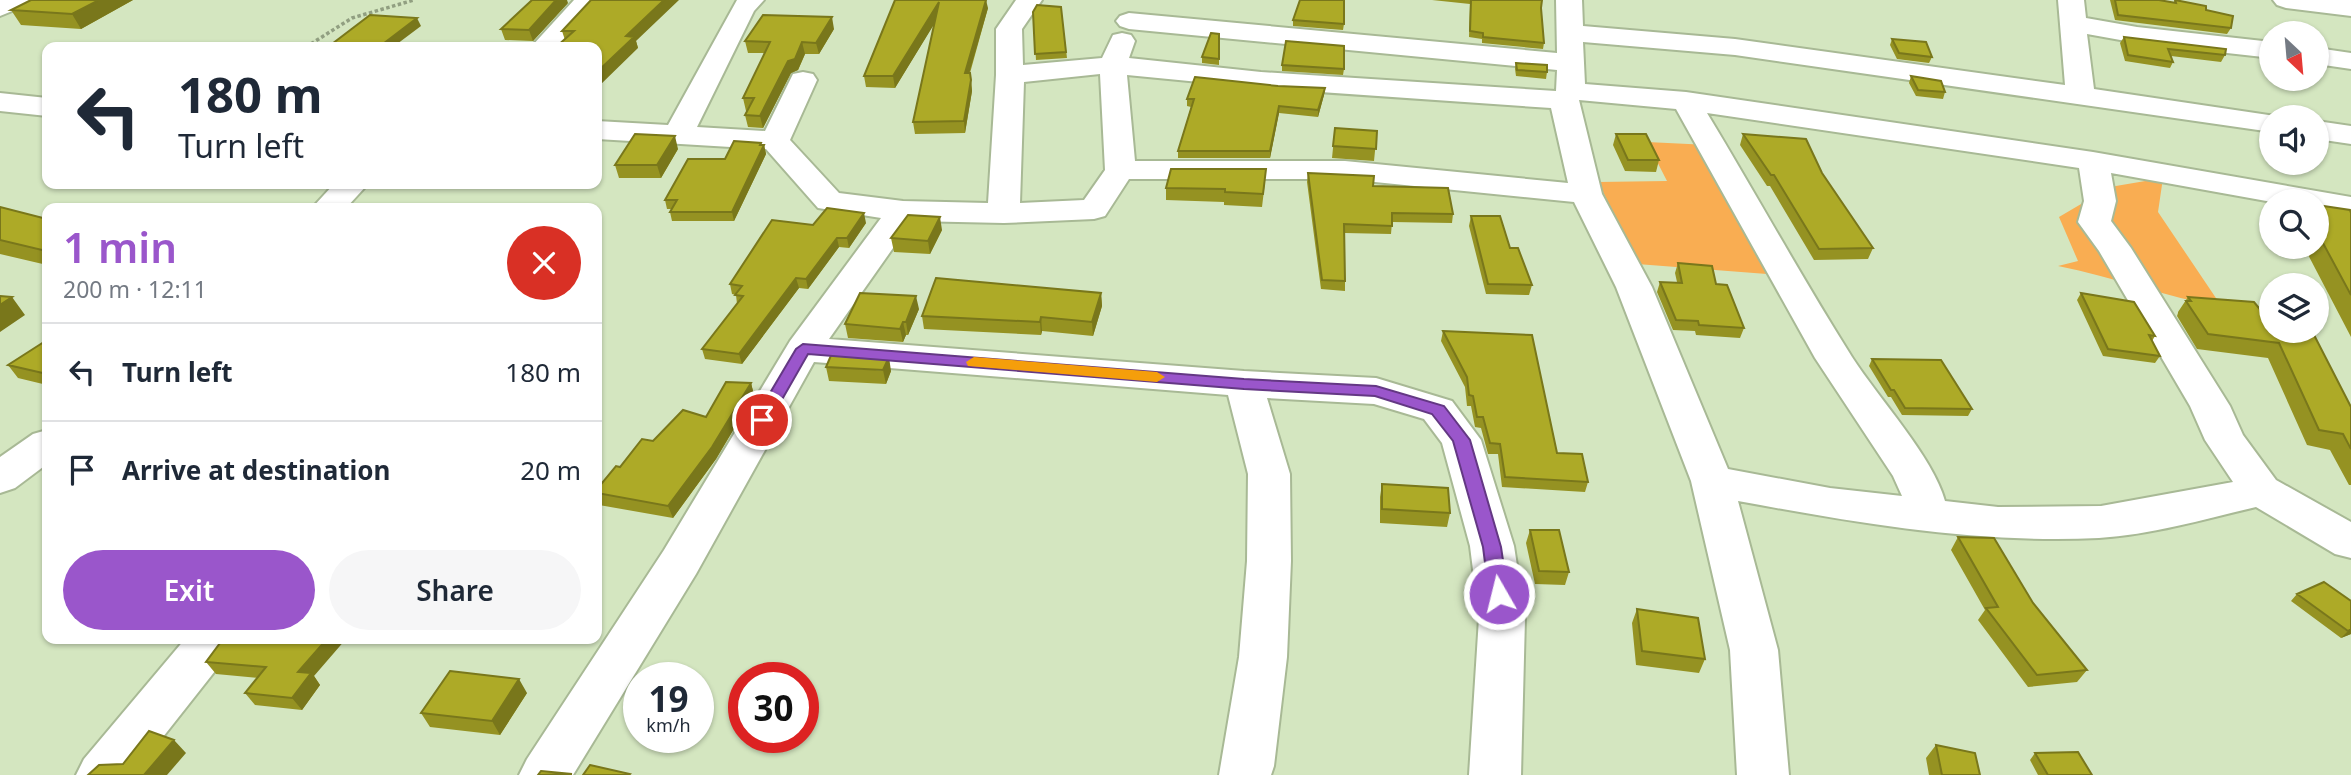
<!DOCTYPE html>
<html lang="en">
<head>
<meta charset="utf-8">
<style>
  body { margin:0; font-family:"Noto Sans",sans-serif; background:#f6f6f7; color:#1f2937; height:100vh; display:flex; flex-direction:column; font-size:26px; white-space:nowrap }
  * { box-sizing:border-box; margin:0 }
  p { font-size:23px; color:#747a83 }
  .icon { flex:none; width:38px; height:38px; fill:none; stroke:currentColor; stroke-width:2; stroke-linecap:round; stroke-linejoin:round }
  .map { position:relative; flex:1; overflow:hidden }
  .drawer { position:absolute; left:42px; top:203px; width:560px; height:441px; display:flex; flex-direction:column; background:#fff; border-radius:14px; box-shadow:0 2px 5px #0004 }
  .drawer>* { flex:none }
  .banner { position:absolute; left:42px; top:42px; width:560px; height:147px; border-radius:14px; box-shadow:0 2px 5px #0004; background:#fff; color:#1f2937; overflow:hidden }
  .needle { width:46px; rotate:154deg }
  .buttons { position:absolute; left:2259px; top:21px; display:grid; gap:14px }
  .buttons a { display:grid; place-items:center; width:70px; height:70px; border-radius:50%; background:#fff; box-shadow:0 2px 5px #0004; font-size:35px }
  .speed { position:absolute; left:623px; top:662px; display:flex; gap:14px; font-size:35px; font-weight:700; text-align:center }
  .speed>* { display:grid; place-content:center; width:91px; height:91px; border-radius:50%; background:#fff; box-shadow:0 2px 5px #0004; line-height:1 }
  .speed small { font-size:18px; font-weight:400 }
  .speed .limit { border:10px solid #d22; background:#fff; color:#111 }
  .pin { position:absolute; display:grid; place-items:center; width:60px; height:60px; color:#fff; margin:-30px; border:4px solid #fff; border-radius:50%; box-shadow:0 2px 7px #0007 }
  .me { position:absolute; width:77px; margin:-38px; rotate:352deg; stroke-linejoin:round; filter:drop-shadow(0 0 5px #0008) }
  .turn { display:flex; align-items:center; gap:24px; height:147px; padding:0 21px; font-size:32px }
  .turn .icon { width:91px; height:91px; stroke-width:2.5 }
  .turn b { display:block; font-size:49px; line-height:60px }
  .round { display:grid; place-items:center; flex:none; width:74px; height:74px; border-radius:37px; background:#f6f6f7 }
  .overview { display:flex; align-items:center; justify-content:space-between; height:119px; padding:0 21px }
  h1 { font-size:42px; font-weight:600; line-height:52px; color:#9a56cb }
  .button { display:flex; gap:14px; margin-top:auto; padding:14px 21px }
  .button a { flex:1; height:80px; border-radius:42px; background:#9a56cb; color:#fff; font-size:28px; font-weight:600; line-height:80px; text-align:center }
  .button a+a { background:#f6f6f7; color:#1f2937 }
  ul { padding:0; list-style:none }
  li { display:flex; align-items:center; gap:21px; height:98px; padding:0 21px; border-top:2px solid #e0e1e3 }
  li div { flex:1 }
  li b { display:block; font-size:26px }
  li em { font-style:normal }
  .map>svg:first-child { display:block }
  .green { fill:#f9ad52 }
  .lines { fill:none; stroke-linecap:round; stroke-linejoin:round }
  .minor-casing { stroke:#a8b995; stroke-width:4 }
  .path { stroke:#919f81; stroke-width:3.5; stroke-dasharray:3.5 2.5; stroke-linecap:butt }
  .minor { fill:#fff; fill-rule:evenodd }
  .wall { fill:#959222 }
  .shaded-wall { fill:#79771b }
  .building { fill:#adaa27; stroke:#79771b; stroke-width:2 }
  .route { fill:#9a56cb; stroke:#643884; stroke-width:2 }
  .slow { fill:#f59e0b }
</style>
</head>
<body>
<div class="map">
<svg width="2351" height="775" viewBox="0 0 2351 775">
  <rect width="100%" height="100%" fill="#d4e6c0"/>
  <path class="green" d="M1647,142L1709,145L1780,275L1637,264L1627,250L1621,228L1598,182L1667,181Z
    M2163,178L2158,212L2222,307C2166,297 2114,277 2058,266L2078,261L2059,217L2110,187Z"/>
  <g class="lines">
    <g class="minor-casing">
      <path id="minor" d="M0,0H31L27,5L0,16Z
        M574,0H601L558,47H531Z
        M737,0H764L754,11L697,127L765,131L793,74L803,72L813,74L817,80L790,140L839,193L903,201L988,203L996,75V29L1016,0H1042L1022,29L1023,65L1102,58L1113,35L1122,33L1131,35L1135,41L1129,58L1261,72L1556,91L1557,70L1129,29L1120,26L1116,21L1120,16L1129,13L1557,53L1556,0H1582L1583,26L1735,39L2065,85L2058,0H2084L2086,18L2137,27L2272,42V58L2137,43L2087,34L2094,89L2282,117H2272V132L1735,55L1583,42L1585,84L1686,92L2093,152L2351,197V217L2317,211V201L2272,202L2111,173L2116,201L2111,221L2131,248L2230,406L2243,435L2276,480L2351,522V558L2335,554L2256,507C2205,519 2151,535 2099,538C1978,544 1857,523 1738,501L1778,650L1789,775H1737L1730,650L1691,481L1616,287L1574,202L1345,179H1129L1105,216L1094,219L1004,223L912,221L829,339L1244,371L1376,378L1452,401L1481,440L1514,546L1525,618L1521,775H1469L1479,618L1470,546L1442,443L1424,419L1374,404L1267,398L1290,474L1291,561L1287,657L1274,766L1271,775H1219L1239,657L1247,561L1248,474L1228,395L814,362L696,574L573,775H519L527,759L664,550L790,341L881,218L818,208L766,149L597,139V121L668,125ZM1100,74L1105,170L1084,200L1020,203L1024,82ZM1127,75L1261,88L1551,108L1568,183L1345,161H1135ZM1579,100L1676,109L1815,358L1893,476L1902,496L1830,488L1728,469L1652,287L1602,194ZM1707,113L2079,168L2084,201L2078,222L2099,251L2190,406L2205,440L2233,482L2101,506L1998,507L1945,501C1933,457 1879,399 1852,357C1802,278 1756,194 1707,113Z
        M2273,0H2351V16L2286,8L2277,5Z
        M2317,48L2351,53V69L2317,64Z
        M0,93L47,98V116L0,111Z
        M2317,121L2351,126V144L2317,139Z
        M334,184H368L346,208H312Z
        M47,430V464L15,488L0,493V457L33,434Z
        M185,639H237L230,652L133,775H76L84,759Z"/>
    </g>
    <path class="path" d="M306,47L352,18L414,0"/>
    <use href="#minor" class="minor"/>
  </g>
  <path class="wall" d="M133,0L81,29L21,25L11,10Z
    M591,0L636,41L638,48L565,40L562,31Z
    M895,0L988,8L970,73L972,91L965,133L915,134L913,122L935,22L895,88L866,87L864,76Z
    M1432,0H1542L1541,8L1544,43L1543,49L1482,43V39L1469,37L1470,4Z
    M2110,0H2159L2174,3L2175,0L2206,10L2231,28L2227,34L2115,20Z
    M568,3L533,41L505,40L501,29Z
    M1061,7L1067,58L1036,60L1033,12Z
    M1293,20L1344,24L1343,30L1293,26Z
    M834,29L819,54H805L798,70L791,73L763,128L748,127L745,115L747,111H746L743,98L765,53H748L745,41Z
    M1219,34V65L1202,63V57Z
    M2124,37L2225,55L2221,62L2171,56L2173,62L2170,68L2125,61L2120,43Z
    M1892,39L1932,57L1929,63L1897,59L1890,45Z
    M1516,63L1547,72L1546,79L1516,76L1515,69Z
    M1282,65L1344,69L1343,75L1282,71Z
    M1911,76L1945,92L1943,99L1916,96L1909,83Z
    M1278,86L1325,88L1324,95L1318,117L1279,113L1270,158H1178V151L1191,107L1187,106V99Z
    M1335,128L1377,131L1374,161L1332,158Z
    M1616,134L1659,160L1656,172L1625,171L1613,145Z
    M1743,134L1873,248L1868,259L1814,260L1770,186H1767L1740,145Z
    M761,143V145H764L766,154L734,221H672L670,212L672,209H667L665,200L725,159Z
    M678,149L661,178H619L615,165Z
    M1308,173L1373,186L1453,214L1452,223L1392,222L1391,234L1345,233V291L1321,289L1307,182Z
    M1265,182L1262,207L1224,205V202L1166,200V188Z
    M2317,205L2351,213V337L2304,247H2317Z
    M0,207L47,219V265L0,254Z
    M1471,216L1510,248L1532,285L1529,295L1486,294L1469,226Z
    M866,223L849,248L839,247L808,289L799,288L742,364L705,359L702,349L737,304L736,295L732,294L730,284L813,225Z
    M942,230L930,254L894,252L891,238Z
    M1678,263L1716,284L1744,328L1740,338L1696,335L1695,331L1673,330L1657,292L1660,282H1677L1675,273Z
    M1101,293L1102,306L1093,336L1042,331L1041,335L924,329L922,316Z
    M2081,293L2155,336L2152,341L2160,356L2155,363L2103,356L2077,300Z
    M2188,297L2263,313L2351,407V485H2349L2330,450L2307,445L2268,358L2197,349L2177,316L2178,313V312Z
    M919,309L908,335H906L903,342L848,338L845,324Z
    M1443,331L1557,453L1588,482L1585,492L1502,487L1498,454H1488L1481,428L1475,427L1471,406H1467L1465,387L1441,341Z
    M47,340V385L18,378L8,365Z
    M1872,359L1972,409L1968,416L1902,415L1891,397H1888L1869,366Z
    M826,367L891,371L886,384L829,381Z
    M751,383L754,395L716,459L673,518L599,505L597,499V489L620,467L653,441L706,417Z
    M1382,484L1450,513L1447,527L1380,523V497Z
    M1530,530L1569,572L1565,585L1535,584L1526,543Z
    M1958,537L2033,603L2087,670L2077,682L2028,687L1978,620L1985,610L1951,550Z
    M2297,594L2351,634L2341,638L2291,601Z
    M1637,609L1705,659L1699,673L1636,665L1632,623Z
    M223,639L314,676L320,685L302,710L255,705L245,693L258,678L216,674L206,662Z
    M527,693L500,735L430,727L421,713Z
    M1936,745L1980,775H1929L1926,758Z
    M2035,753L2092,775H2038L2030,760Z"/>
  <path class="shaded-wall" d="M99,0H133L81,29L72,14Z
    M556,0H567L568,3L533,41L529,30Z
    M664,0H679L636,41L638,48L597,88V72L626,36Z
    M986,0L988,8L966,84L965,73Z
    M939,2L941,13L895,88L893,76Z
    M832,17L834,29L819,54L816,43Z
    M417,18L421,26L393,47H379Z
    M802,42L805,54L798,70L791,73L763,128L760,116L788,61Z
    M971,80L972,91L965,133L964,121Z
    M1325,88L1324,95L1318,117V110Z
    M1279,106V113L1270,158V151Z
    M675,136L678,149L661,178L657,165Z
    M761,143L762,148L764,145L766,154L734,221L732,212Z
    M864,213L866,223L849,248L847,238Z
    M940,217L942,230L930,254L928,241Z
    M837,238L839,247L808,289L806,279Z
    M47,248V257L42,250Z
    M796,278L799,288L742,364L739,354Z
    M1101,293L1102,306L1093,336L1092,322Z
    M916,296L919,309L908,335L906,322Z
    M12,297L25,315L0,332V305Z
    M1041,317L1042,331L1041,335L1040,322Z
    M903,322L906,335L903,342L900,329Z
    M889,357L891,371L886,384L883,370Z
    M751,383L754,395L716,459L673,518L668,506Z
    M2351,629V634L2341,638L2348,631Z
    M327,639H346L314,676L320,685L302,710L292,698L298,672Z
    M519,679L527,693L500,735L492,721Z
    M174,740L186,753L167,775H144Z"/>
  <path class="building" d="M31,0H99L72,14L11,10Z
    M532,0H556L529,30L501,29Z
    M591,0H664L626,36L634,37L597,72V47H556L574,31H562Z
    M895,0H986L965,73H970L971,80L964,121L913,122L939,2L893,76H864Z
    M1300,0H1344V24L1293,20Z
    M1471,0H1542L1541,8L1544,43L1483,37V33L1470,31Z
    M2115,0H2159L2176,3L2175,0L2206,6V10L2233,16L2231,28L2118,15Z
    M1037,5L1061,7L1066,52L1035,54L1033,12Z
    M370,15L417,18L379,47H390H328Z
    M763,15L832,17L816,43L802,42L795,59L788,61L760,116L745,115L754,98H743L770,42L745,41Z
    M1211,33L1219,34V59L1202,57Z
    M2124,37L2226,49L2225,55L2168,49L2173,62L2128,55Z
    M1892,39L1926,42L1932,57L1899,53Z
    M1286,41L1344,46V69L1282,65Z
    M1516,63L1547,65V72L1517,70Z
    M1911,76L1941,81L1945,92L1918,90Z
    M1195,77L1278,86L1325,88L1318,110L1279,106L1270,151H1178L1194,99H1187Z
    M1335,128L1377,131L1376,149L1333,146Z
    M635,134L675,136L657,165H615Z
    M1616,134H1646L1659,160H1628Z
    M1743,134L1806,139L1822,173L1873,248L1819,249L1774,175H1771Z
    M734,141L761,143L760,145H764L732,212H670L677,200H665L688,159H725Z
    M1171,169H1266L1263,194L1225,192V189L1166,188Z
    M1308,173L1374,176L1373,186L1448,188L1453,214L1392,213V226L1344,224L1345,281L1322,280Z
    M2317,205L2350,210L2351,213V295L2317,232Z
    M0,207L47,219V248L42,250L0,240Z
    M827,208L864,213L847,238H837L806,279L796,278L739,354L702,349L743,296L735,295L742,286L730,284L772,220L813,225Z
    M908,215L940,217L928,241L891,238Z
    M1471,216H1500L1510,248H1518L1532,285L1488,284Z
    M1678,263L1712,266L1716,284L1727,285L1744,328L1699,325L1698,321L1676,320L1660,282L1682,283Z
    M936,278L1101,293L1092,322L1041,317L1040,322L922,316Z
    M860,293L916,296L906,322H903L900,329L845,324Z
    M2081,293L2134,302L2155,336L2149,335L2160,356L2108,349Z
    M0,296L12,297L0,305Z
    M2188,297L2254,302L2263,313L2272,315V331H2312L2351,407V449L2343,434L2319,430L2279,343L2208,334L2186,301H2191Z
    M1443,331L1532,335L1557,453L1582,454L1588,482L1505,477L1500,444L1490,443L1483,417H1477L1473,396L1469,395L1467,377Z
    M47,340V374L8,365Z
    M832,353L889,357L883,370L826,367Z
    M1872,359L1941,360L1972,409L1905,408L1894,390H1891Z
    M726,382L751,383L712,447L668,506L597,493V489L616,466L620,467L642,439L653,441L683,410L706,417Z
    M1382,484L1448,488L1450,513L1382,509Z
    M1530,530H1559L1569,572L1539,571Z
    M1958,537L1994,538L2033,603L2087,670L2037,675L1986,608L1998,607Z
    M2324,582L2351,601V629L2348,631L2297,594Z
    M1637,609L1698,618L1705,659L1642,651Z
    M223,639H327L298,672L311,673L292,698L245,693L266,667L206,662Z
    M450,671L519,679L492,721L421,713Z
    M149,731L174,740L144,775H88L99,765L123,764Z
    M1936,745L1975,753L1980,775H1942Z
    M2078,752L2092,775H2048L2035,753Z
    M590,765L630,774L629,775H583Z
    M541,771L572,774L538,775Z"/>
  <path class="route" d="M803,344L1244,379L1376,386L1444,406L1470,440L1501,547L1508,594L1505,600L1499,602L1492,600L1489,594L1483,547L1453,441L1432,414L1375,396L1244,389L808,354L768,424H756L754,420L796,349Z"/>
  <path class="slow" d="M974,357L1157,372L1165,377L1157,382L968,366L966,362Z"/>
</svg>
<div class="buttons">
<a><svg class="needle" viewBox="-14 -14 28 28"><path d="M0-13l5 13h-10z" fill="#e53935"/><path d="M0 13l5-13h-10z" fill="#747a83"/></svg></a>
<a><svg class="icon" aria-label="sound" viewBox="0 0 24 24"><path d="M4 9h4l5-4v14l-5-4H4zM17 9q2 3 0 6"/></svg></a>
<a><svg class="icon" aria-label="search" viewBox="0 0 24 24"><circle cx="10" cy="10" r="6"/><path d="M15 15l6 6"/></svg></a>
<a><svg class="icon" aria-label="layers" viewBox="0 0 24 24"><path d="M12 4l9 5-9 5-9-5zM3 14l9 5 9-5"/></svg></a>
</div>
<div class="speed"><div>19<small>km/h</small></div><div class="limit">30</div></div>
<div class="pin" style="left:762px;top:420px;background:#d93025"><svg class="icon" aria-label="arrive" viewBox="0 0 24 24"><path d="M6 21V4h12l-3 4 3 4H6"/></svg></div>
<svg class="me" style="left:1499px;top:594px" viewBox="-20 -20 40 40"><circle r="17" fill="#9a56cb" stroke="#fff" stroke-width="3"/><path d="M0-11L8 9 0 5-8 9z" fill="#fff"/></svg>
<div class="banner">
<div class="turn"><svg class="icon" aria-label="left" viewBox="0 0 24 24"><path d="M17 20v-9H6M10 6l-5 5 5 5"/></svg><div><b>180 m</b>Turn left</div></div>
</div>
<section class="drawer">
<div class="overview"><div><h1>1 min</h1><p>200 m · 12:11</p></div><a class="round" style="background:#d93025;color:#fff"><svg class="icon" aria-label="close" viewBox="0 0 24 24"><path d="M6 6l12 12M18 6L6 18"/></svg></a></div>
<ul>
<li><svg class="icon" aria-label="left" viewBox="0 0 24 24"><path d="M17 20v-9H6M10 6l-5 5 5 5"/></svg><div><b>Turn left</b></div><em>180 m</em></li>
<li><svg class="icon" aria-label="arrive" viewBox="0 0 24 24"><path d="M6 21V4h12l-3 4 3 4H6"/></svg><div><b>Arrive at destination</b></div><em>20 m</em></li>
</ul>
<div class="button"><a>Exit</a><a>Share</a></div>
</section>
</div>
</body>
</html>
